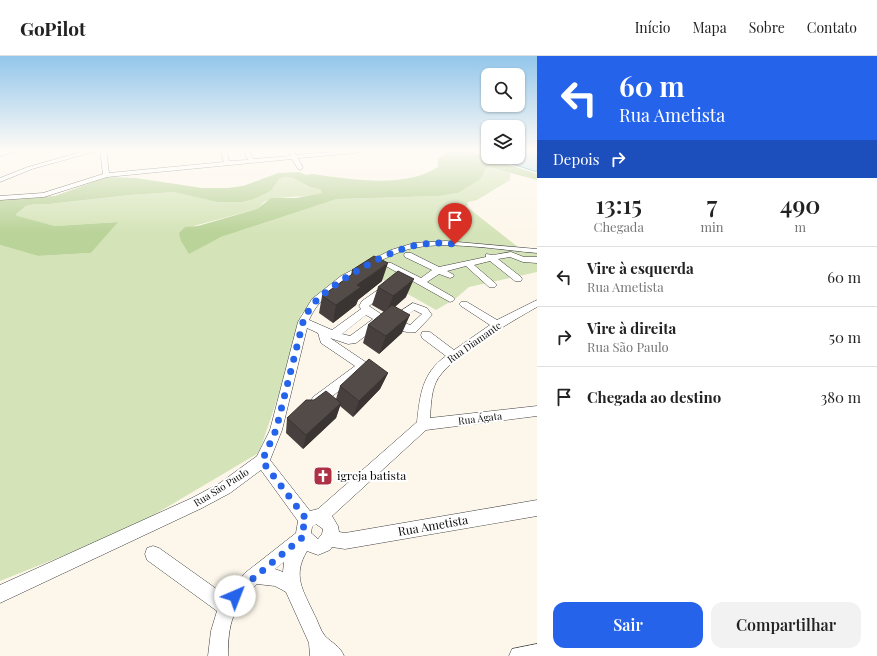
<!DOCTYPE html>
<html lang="pt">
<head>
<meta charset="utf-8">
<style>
  body { margin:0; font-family:"Playfair Display",serif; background:#f2f2f2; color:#222; height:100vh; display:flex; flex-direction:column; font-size:15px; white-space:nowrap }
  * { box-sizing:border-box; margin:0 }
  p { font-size:13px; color:#767676 }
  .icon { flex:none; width:22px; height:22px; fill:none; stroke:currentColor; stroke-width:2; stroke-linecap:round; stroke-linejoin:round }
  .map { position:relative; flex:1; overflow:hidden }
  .drawer { display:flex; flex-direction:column; background:#fff; width:340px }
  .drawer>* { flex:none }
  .guide { background:#2563eb; color:#fff; overflow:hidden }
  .controls { position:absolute; left:481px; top:12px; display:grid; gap:8px }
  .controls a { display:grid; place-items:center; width:44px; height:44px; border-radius:8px; background:#fff; box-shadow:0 1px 3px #0004; font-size:20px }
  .pin { position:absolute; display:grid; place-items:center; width:34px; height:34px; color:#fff; margin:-41px -17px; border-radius:50% 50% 50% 0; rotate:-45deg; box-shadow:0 0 4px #0007 }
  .pin .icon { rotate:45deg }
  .me { position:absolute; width:44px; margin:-22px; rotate:44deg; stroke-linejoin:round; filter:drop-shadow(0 0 3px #0008) }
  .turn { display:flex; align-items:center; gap:14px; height:84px; padding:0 16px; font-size:18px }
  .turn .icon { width:52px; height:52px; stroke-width:2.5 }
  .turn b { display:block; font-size:28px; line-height:34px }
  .then { display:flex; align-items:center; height:38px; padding:0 16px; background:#0003; gap:8px; font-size:15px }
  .eta { display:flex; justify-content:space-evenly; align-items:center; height:68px; text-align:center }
  .eta b { font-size:24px; font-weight:600; line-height:28px }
  .button { display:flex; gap:8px; margin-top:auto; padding:8px 16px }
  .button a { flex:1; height:46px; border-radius:12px; background:#2563eb; color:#fff; font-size:16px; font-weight:600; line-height:46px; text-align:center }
  .button a+a { background:#f2f2f2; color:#222 }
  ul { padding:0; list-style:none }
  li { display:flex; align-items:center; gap:12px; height:60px; padding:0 16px; border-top:1px solid #e0e0e0 }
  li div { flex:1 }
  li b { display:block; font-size:15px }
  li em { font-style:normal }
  header { display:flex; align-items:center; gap:24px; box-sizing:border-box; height:56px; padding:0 20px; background:#fff; border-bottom:1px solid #e0e0e0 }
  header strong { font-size:19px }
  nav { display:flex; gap:22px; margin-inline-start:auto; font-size:14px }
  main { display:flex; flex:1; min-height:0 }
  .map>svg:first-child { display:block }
  .green { fill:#d4e4b8 }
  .forest { fill:#bad399 }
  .water { fill:#b4e1f0; stroke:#419dc1 }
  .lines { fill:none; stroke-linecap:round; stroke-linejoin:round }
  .minor-casing { stroke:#3e3e3e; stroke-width:1 }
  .minor { fill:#fff; fill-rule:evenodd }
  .wall { fill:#47403e }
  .shaded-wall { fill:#3a3432 }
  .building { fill:#534b48; stroke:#3a3432 }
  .route { stroke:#2563eb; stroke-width:7; stroke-dasharray:0 12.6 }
  .labels { text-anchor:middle; stroke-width:4; stroke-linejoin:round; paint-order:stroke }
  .street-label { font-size:10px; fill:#0b0b0b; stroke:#fff }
  .near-poi-label { font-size:12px; fill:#0b0b0b; stroke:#fff; text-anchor:start }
  .near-street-label { font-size:12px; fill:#0b0b0b; stroke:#fff }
</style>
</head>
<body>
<header>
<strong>GoPilot</strong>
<nav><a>Início</a><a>Mapa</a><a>Sobre</a><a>Contato</a></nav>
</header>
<main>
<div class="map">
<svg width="537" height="600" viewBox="0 0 537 600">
  <rect width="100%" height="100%" fill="#fdf7eb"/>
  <path class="green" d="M488,111L510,117V124L477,144L468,146L467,151L523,195L537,196V216L469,231L455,243L436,254L369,216L321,237L301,258L282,329L261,391L257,398L130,473L0,525V189L38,200L91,197L117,166L55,170L17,161L16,158L26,150L35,148H49L130,139L174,136L254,143L271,135L279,123L285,121H291L310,131L321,134L322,137C306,142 278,139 264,146C262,147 260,151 257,153L190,171V196L221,181L337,143L439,140L458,137L481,123L485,114Z"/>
  <path class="forest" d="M454,93H470L476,98L537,118V124L488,111L485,114L481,123L458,137L439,140L337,143L221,181L189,198L181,185L179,177L185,171L198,170L257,153L271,142H296L322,137L321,134L310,131L291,121H285L279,123L271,135L254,143L241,146H218L174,136L130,139L49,148H35L26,150L16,158L17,160L55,170L118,166L91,197L38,200L0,189V143L55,140L107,121L136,122L202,132H228L243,130L278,117L299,116L306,119L312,118C350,123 404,133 438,111V102Z"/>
  <path class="water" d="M518,93H537V116L491,101H518Z"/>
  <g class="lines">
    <g class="minor-casing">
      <path id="minor" d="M14,93H24L0,100V96Z
        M92,93H106L109,117L224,106L220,93H226L229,105L248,104L243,93H249L253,103L291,100L287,93H293L296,99L367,93L356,97L298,102L303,112L300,114L298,113L292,103L107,121L44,141L0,144V140L43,137L103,118L100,94L32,113L0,126V122L28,111Z
        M446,185L537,193V197C500,194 444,184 409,193C388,199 369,211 351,222C333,233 317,245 309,264L332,274L361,253L359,250L362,245L382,231L385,230L390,233L369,250L384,260L385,263L384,266L356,287L348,288L330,282L367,307L369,310L367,313L321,349L317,350L313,349L311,345L313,341L355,310L321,287L318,277L307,272L282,374L270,404L310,455L318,453L417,366C420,339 422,317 446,300L422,282L421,279L422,276H430L454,294L490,269L461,250L459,248L461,246H467L497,264L537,244V251C514,264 446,303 436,326C431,337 431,350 430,362L537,350V360L426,374L332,460L338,470L339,476L345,477L537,444V460L345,493L332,491L330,494L318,499L307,495C292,520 303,534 314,558C318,565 320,574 325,580C332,587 340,590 344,600H310L309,587L286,536L275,530L257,528C233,552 228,566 228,600H208L211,575L217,555L147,504L145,498L147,492L153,490L159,492L225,539L245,517L296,477L298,465L261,414L230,437L202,452L0,547V529L192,442L220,427L257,400L270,374L298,266L312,243L341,220L391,194L414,187ZM366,259L373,263L350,280L342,278ZM316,468L323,473L322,478L318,483L311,477L312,471ZM284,506L283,516L275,513Z
        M511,196L524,201H537V207L523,206L510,201L498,203L521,221L522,223L521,225H515L490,205L474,209L495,227L497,229L495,231H489L466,210L447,215L454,219L453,221L450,222L439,218L427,226L453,241L455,243L453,245L450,246L384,209L385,207H391L421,222L432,214L405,201L404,199L405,197H411L439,211L486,201V198L493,199Z
        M413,247L427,252L432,259L416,276C406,278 394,273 389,265L390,262ZM414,254L422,258L410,269L401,265Z
        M537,588V600H509L512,593Z"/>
    </g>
    <use href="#minor" class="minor"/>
  </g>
  <path class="wall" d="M352,214L382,225L358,244L356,249L333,267L319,257L322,240L351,219Z
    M378,231L406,241L395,251L402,277L379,298L363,287L368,269L384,256L372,249Z
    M388,317L380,333L353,361L340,350L336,362L303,393L286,377L287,362L336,343L340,330Z"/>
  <path class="shaded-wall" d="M388,207L382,225L358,244L356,249L333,267L336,249L357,229Z
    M414,223L406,241L386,258L393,240Z
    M410,259L402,277L379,298L386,280Z
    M388,317L380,333L353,361L359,345Z
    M341,347L336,362L303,393L306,379Z"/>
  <path class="building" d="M374,200L388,207L357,229L361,231L336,249L322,240L355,216L352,214Z
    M398,215L414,223L393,240L378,231Z
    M392,249L410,259L386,280L368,269Z
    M369,303L388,317L359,345L340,330Z
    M326,335L341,347L306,379L287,362L306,344H314Z"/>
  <linearGradient id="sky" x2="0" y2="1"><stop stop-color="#93c6eb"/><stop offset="0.53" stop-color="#fefbf6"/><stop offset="1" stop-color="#fefbf6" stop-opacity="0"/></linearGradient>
  <rect width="537" height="177" fill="url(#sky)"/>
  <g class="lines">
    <path class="route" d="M235,540L244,530L304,480L303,472L307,464L262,405L276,374L303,266C306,259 310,251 316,245C335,226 377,201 403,193C419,187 437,186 455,188"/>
  </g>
  <defs>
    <g id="church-square" transform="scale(1)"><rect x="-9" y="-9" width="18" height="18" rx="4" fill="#ae3045" stroke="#fff"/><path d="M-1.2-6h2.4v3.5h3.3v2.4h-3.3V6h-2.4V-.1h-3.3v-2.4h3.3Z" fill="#fff"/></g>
  </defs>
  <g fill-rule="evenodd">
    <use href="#church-square" x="323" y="420"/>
  </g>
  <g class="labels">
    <g class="street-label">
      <text transform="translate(474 286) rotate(-35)" y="4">Rua Diamante</text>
      <text transform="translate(480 362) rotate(-7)" y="4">Rua Ágata</text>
      <text transform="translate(221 431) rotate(-32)" y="4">Rua São Paulo</text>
    </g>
    <g class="near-poi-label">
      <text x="337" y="424">igreja batista</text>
    </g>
    <g class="near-street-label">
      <text transform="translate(433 470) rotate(-10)" y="4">Rua Ametista</text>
    </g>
  </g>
</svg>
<div class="controls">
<a><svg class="icon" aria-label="search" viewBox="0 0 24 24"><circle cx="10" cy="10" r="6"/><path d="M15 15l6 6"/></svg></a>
<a><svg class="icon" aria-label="layers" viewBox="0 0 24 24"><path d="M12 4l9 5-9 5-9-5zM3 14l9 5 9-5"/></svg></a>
</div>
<div class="pin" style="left:455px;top:188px;background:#d93025"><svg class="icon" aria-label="arrive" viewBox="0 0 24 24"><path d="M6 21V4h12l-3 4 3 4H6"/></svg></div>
<svg class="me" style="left:235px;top:540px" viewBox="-20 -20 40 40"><circle r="19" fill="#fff"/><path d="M0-13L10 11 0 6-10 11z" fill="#2563eb"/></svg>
</div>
<section class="drawer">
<div class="guide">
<div class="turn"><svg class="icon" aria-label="left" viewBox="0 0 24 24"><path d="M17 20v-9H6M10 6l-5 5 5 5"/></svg><div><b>60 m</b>Rua Ametista</div></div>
<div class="then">Depois<svg class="icon" aria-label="right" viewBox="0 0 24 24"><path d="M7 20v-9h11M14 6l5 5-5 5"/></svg></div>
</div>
<div class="eta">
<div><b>13:15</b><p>Chegada</p></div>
<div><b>7</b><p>min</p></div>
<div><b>490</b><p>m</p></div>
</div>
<ul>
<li><svg class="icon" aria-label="left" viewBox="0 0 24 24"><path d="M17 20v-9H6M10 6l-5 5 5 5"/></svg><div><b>Vire à esquerda</b><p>Rua Ametista</p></div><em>60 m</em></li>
<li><svg class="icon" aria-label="right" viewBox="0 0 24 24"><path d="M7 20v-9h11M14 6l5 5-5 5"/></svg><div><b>Vire à direita</b><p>Rua São Paulo</p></div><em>50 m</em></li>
<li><svg class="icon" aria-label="arrive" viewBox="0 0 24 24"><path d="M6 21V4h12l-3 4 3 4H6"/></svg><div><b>Chegada ao destino</b></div><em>380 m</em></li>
</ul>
<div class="button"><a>Sair</a><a>Compartilhar</a></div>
</section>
</main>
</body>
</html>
